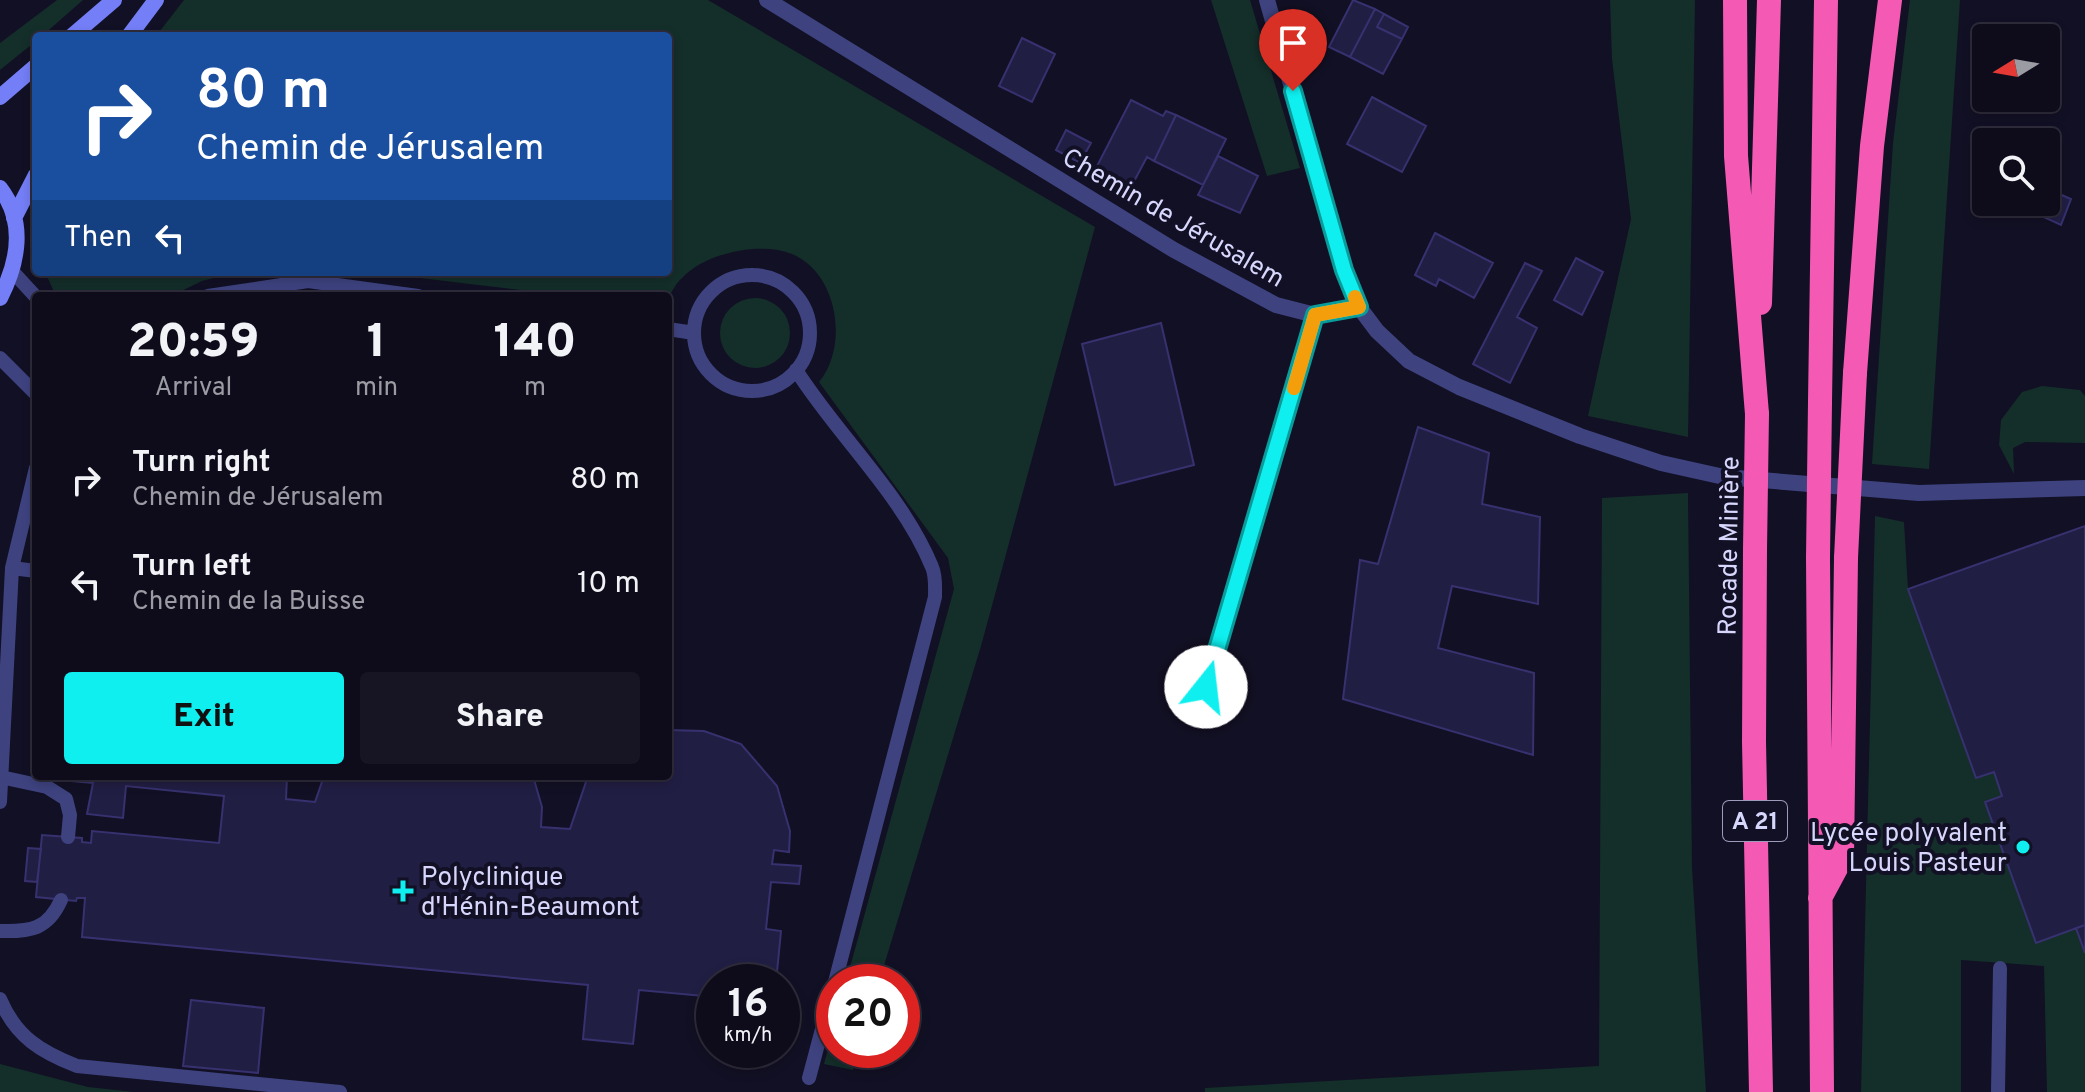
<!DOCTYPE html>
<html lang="en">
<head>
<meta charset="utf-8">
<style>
  body { margin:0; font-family:Overpass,sans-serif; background:#171524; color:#f1f3f6; height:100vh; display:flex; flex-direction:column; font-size:30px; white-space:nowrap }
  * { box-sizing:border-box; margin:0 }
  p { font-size:26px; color:#9b9ba3 }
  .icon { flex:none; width:44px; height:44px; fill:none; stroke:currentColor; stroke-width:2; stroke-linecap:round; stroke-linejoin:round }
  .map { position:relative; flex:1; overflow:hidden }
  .details { position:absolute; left:32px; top:292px; width:640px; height:488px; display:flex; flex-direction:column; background:#0e0c1b; border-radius:8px; box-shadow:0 4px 12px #0003,0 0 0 2px #2e2c3a }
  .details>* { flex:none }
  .top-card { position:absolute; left:32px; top:32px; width:640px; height:244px; border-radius:8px; box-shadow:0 4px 12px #0003,0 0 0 2px #2e2c3a; background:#1a4fa0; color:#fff; overflow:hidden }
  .needle { width:52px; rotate:259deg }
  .controls { position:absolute; left:1972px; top:24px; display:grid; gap:16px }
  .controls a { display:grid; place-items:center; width:88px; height:88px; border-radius:8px; background:#0e0c1b; box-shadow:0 4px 12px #0003,0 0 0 2px #2e2c3a; font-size:40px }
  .speed { position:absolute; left:696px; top:964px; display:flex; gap:16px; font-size:40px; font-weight:700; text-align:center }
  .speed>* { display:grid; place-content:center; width:104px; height:104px; border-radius:50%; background:#0e0c1b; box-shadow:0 4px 12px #0003,0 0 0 2px #2e2c3a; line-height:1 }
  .speed small { font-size:20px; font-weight:400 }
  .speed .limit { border:12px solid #d22; background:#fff; color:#111 }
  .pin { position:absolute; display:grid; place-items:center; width:68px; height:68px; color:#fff; margin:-82px -34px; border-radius:50% 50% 50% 0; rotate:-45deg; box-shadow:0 0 8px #0007 }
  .pin .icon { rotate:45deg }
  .me { position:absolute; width:88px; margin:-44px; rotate:16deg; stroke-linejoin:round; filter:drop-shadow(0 0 6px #0008) }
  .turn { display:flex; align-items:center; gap:28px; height:168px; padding:0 32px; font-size:36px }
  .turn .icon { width:104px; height:104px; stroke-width:2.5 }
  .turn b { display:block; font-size:56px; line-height:68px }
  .then { display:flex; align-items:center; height:76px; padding:0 32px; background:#0003; gap:16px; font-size:30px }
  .eta { display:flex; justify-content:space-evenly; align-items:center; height:136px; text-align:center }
  .eta b { font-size:48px; font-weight:800; line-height:56px }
  .button { display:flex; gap:16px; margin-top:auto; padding:16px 32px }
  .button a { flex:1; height:92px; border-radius:8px; background:#0fefef; color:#111; font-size:32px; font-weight:800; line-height:92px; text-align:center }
  .button a+a { background:#171524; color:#f1f3f6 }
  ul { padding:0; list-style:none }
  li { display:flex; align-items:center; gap:24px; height:104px; padding:0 32px }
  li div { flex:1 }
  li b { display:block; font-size:30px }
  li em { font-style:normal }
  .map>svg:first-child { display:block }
  .green { fill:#142e2a }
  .building { fill:#211e44; stroke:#37316f; stroke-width:2 }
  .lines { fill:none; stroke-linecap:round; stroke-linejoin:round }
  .lane { stroke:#3e4380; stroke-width:14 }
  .street { stroke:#3e4380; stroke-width:16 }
  .secondary { stroke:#747ef6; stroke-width:16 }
  .highway { stroke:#f459b3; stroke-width:24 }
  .highway-bridge { stroke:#f459b3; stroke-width:24 }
  .route-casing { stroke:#0a9b9b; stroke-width:20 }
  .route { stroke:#0fefef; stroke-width:14 }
  .slow { stroke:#f59e0b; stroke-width:14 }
  .poi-dot { fill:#0fefef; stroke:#121024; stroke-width:3 }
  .labels { text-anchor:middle; stroke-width:8; stroke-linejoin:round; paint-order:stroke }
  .shield { fill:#121024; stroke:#9c9bbb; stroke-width:2 }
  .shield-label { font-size:24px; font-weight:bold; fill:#d7d6fc }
  .street-label { font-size:26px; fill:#d7d6fc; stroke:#121024 }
  .poi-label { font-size:26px; fill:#d7d6fc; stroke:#121024; text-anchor:end }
</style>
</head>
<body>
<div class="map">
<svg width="2085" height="1092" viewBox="0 0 2085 1092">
  <rect width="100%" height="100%" fill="#121024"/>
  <path class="green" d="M57,0H83L42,36H36V41L0,70V43Z
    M184,0H708L1095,227L981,646L879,982H846L954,589L948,558L819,382C849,346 838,273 792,254C760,241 705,253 682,278C676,283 672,292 668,298L572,296L370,272H668V36H156Z
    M1211,0H1250L1300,168L1267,176Z
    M1610,0H1695L1688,437L1588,416L1631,219L1612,59Z
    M1910,0H1960L1929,469L1872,464L1893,143Z
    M45,272H237L202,281L171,296H56Z
    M720 333a35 35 0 1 1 70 0a35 35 0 1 1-70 0Z
    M2042,386L2080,390L2085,396V443L2025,442L2013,448L2014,474L1999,445L2001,420L2022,392Z
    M1688,493L1692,868L1706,1092H1205V1088L1599,1066L1602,498Z
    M1875,516L1904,522L1908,589L1976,777L1994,772L2002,796L1985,802L2036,943L2076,928L2085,953V1092H2047L2044,966L1961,960V1092H1861Z
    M834,1027V1050H859L853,1070L824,1064Z
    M0,1064L88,1087L134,1092H0Z"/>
  <path class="building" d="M1353,0L1375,9L1350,57L1329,47Z
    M1375,9L1384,14L1377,27L1402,39L1383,74L1350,57Z
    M1384,14L1408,27L1402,39L1377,27Z
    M1022,38L1055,54L1032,102L999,86Z
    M1372,97L1426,126L1402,172L1347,144Z
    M1131,100L1163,116L1166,111L1176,115L1154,161L1147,157L1130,189L1095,170Z
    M1176,115L1226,139L1203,185L1154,161Z
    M1066,130L1091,143L1080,163L1056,150Z
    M1218,156L1258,176L1240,213L1198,195Z
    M2048,189L2071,199L2061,225L2037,214L2042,202H2046Z
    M1435,233L1493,263L1474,298L1439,279L1436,286L1415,275Z
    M1576,258L1603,272L1582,315L1554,300Z
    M1525,263L1542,271L1517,317L1537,328L1510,383L1473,364Z
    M1161,323L1194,465L1115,485L1082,344Z
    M1418,427L1489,453L1482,504L1540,517L1538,604L1452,586L1438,648L1534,673L1533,755L1343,699L1360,560L1378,564Z
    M2085,526V925L2036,943L1985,802L2002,796L1994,772L1976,778L1908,589Z
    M668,730L704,731L741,744L777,786L790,831L789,852L774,850L772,864L801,866L799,884L771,882L766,929L781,931L776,982H714V997L639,990L633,1044L583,1039L588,985L82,937L85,898H77L76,901L36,897L42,835L82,838V842L91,843L92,831L219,843L224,796L126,786L123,818L87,814L93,783L72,781L73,776H287L286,799L315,802L324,776H533L542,807L541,827L570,829L588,776H668Z
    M28,848L41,849L37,882L25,881Z
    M2085,925V953L2076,928Z
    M191,1000L264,1008L258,1073L183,1066Z"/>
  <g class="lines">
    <path class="lane" d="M13,272L36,297
      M694 333a58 58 0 1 1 116 0a58 58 0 1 1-116 0Z
      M208,296L308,281L418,296
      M668,329L694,333
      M0,358L36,394
      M796,370C838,436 902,494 932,567C936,576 935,587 935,597L835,982
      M12,568L36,571
      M1206,687L1315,315
      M1,777L47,787L66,799L70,815L68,837
      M0,802L12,568L36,468
      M0,931C31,932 48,929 61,900
      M0,999C16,1037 41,1052 77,1066L340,1092
      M809,1078L834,984
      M1998,1092L2000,968"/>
    <path class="street" d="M767,0L1174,250L1276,305L1315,315L1359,307
      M1267,0L1344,270L1359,307L1377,331L1409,361L1459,387L1580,436L1661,463L1724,477L1919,493L2085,488"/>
    <path class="secondary" d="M72,36L114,0
      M129,36L156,0
      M0,97L36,66
      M0,188C26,222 18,263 0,298
      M14,218L36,175"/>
    <path class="highway" d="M1735,0L1736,156L1757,414
      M1760,303L1769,0
      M1855,373L1872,146L1890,0
      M1820,402L1826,0
      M1755,550L1754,742L1761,1092
      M1818,558L1822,1092
      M1820,898L1842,857L1846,558"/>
    <path class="highway-bridge" d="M1755,550L1757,414
      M1818,558L1820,402
      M1846,558L1855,373"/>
  </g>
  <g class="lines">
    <g class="route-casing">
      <path id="route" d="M1206,687L1315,315L1359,307L1344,270L1293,91"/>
    </g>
    <use href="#route" class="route"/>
    <path class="slow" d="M1294,388L1315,315L1359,307L1355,297"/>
  </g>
  <g class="poi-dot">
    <circle cx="2023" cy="847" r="8"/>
    <path d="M399 879h8v8h8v8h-8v8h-8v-8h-8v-8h8z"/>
  </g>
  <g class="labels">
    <rect class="shield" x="1723" y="801" width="64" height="40" rx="6"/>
    <g class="shield-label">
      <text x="1755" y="829">A 21</text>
    </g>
    <g class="street-label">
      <text transform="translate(1174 217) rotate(30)" y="9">Chemin de Jérusalem</text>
      <text transform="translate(1728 546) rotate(-89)" y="9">Rocade Minière</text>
    </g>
    <g class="poi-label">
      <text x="2007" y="841">Lycée polyvalent<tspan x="2007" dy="30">Louis Pasteur</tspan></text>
      <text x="421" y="885" text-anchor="start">Polyclinique<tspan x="421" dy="30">d'Hénin-Beaumont</tspan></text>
    </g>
  </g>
</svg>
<div class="controls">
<a><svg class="needle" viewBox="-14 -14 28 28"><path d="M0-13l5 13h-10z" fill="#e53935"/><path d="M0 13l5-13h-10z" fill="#9b9ba3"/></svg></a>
<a><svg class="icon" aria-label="search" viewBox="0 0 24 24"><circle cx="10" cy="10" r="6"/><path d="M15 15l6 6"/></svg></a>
</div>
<div class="speed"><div>16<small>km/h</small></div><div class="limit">20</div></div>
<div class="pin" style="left:1293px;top:91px;background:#d93025"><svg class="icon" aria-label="arrive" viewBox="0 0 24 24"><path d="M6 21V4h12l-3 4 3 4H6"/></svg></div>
<svg class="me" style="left:1206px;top:687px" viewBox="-20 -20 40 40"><circle r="19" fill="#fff"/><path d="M0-13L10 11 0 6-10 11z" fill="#0fefef"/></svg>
<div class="top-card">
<div class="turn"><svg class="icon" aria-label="right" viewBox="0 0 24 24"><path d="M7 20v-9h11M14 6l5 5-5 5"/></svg><div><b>80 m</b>Chemin de Jérusalem</div></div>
<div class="then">Then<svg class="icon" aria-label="left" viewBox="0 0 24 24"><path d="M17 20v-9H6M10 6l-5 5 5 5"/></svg></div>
</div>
<section class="details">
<div class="eta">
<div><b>20:59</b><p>Arrival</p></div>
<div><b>1</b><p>min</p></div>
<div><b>140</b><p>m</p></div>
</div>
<ul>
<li><svg class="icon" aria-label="right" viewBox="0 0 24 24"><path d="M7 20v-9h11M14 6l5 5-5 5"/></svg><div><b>Turn right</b><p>Chemin de Jérusalem</p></div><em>80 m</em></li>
<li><svg class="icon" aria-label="left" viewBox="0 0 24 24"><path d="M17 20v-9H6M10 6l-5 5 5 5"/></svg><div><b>Turn left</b><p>Chemin de la Buisse</p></div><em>10 m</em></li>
</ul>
<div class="button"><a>Exit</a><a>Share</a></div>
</section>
</div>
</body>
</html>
